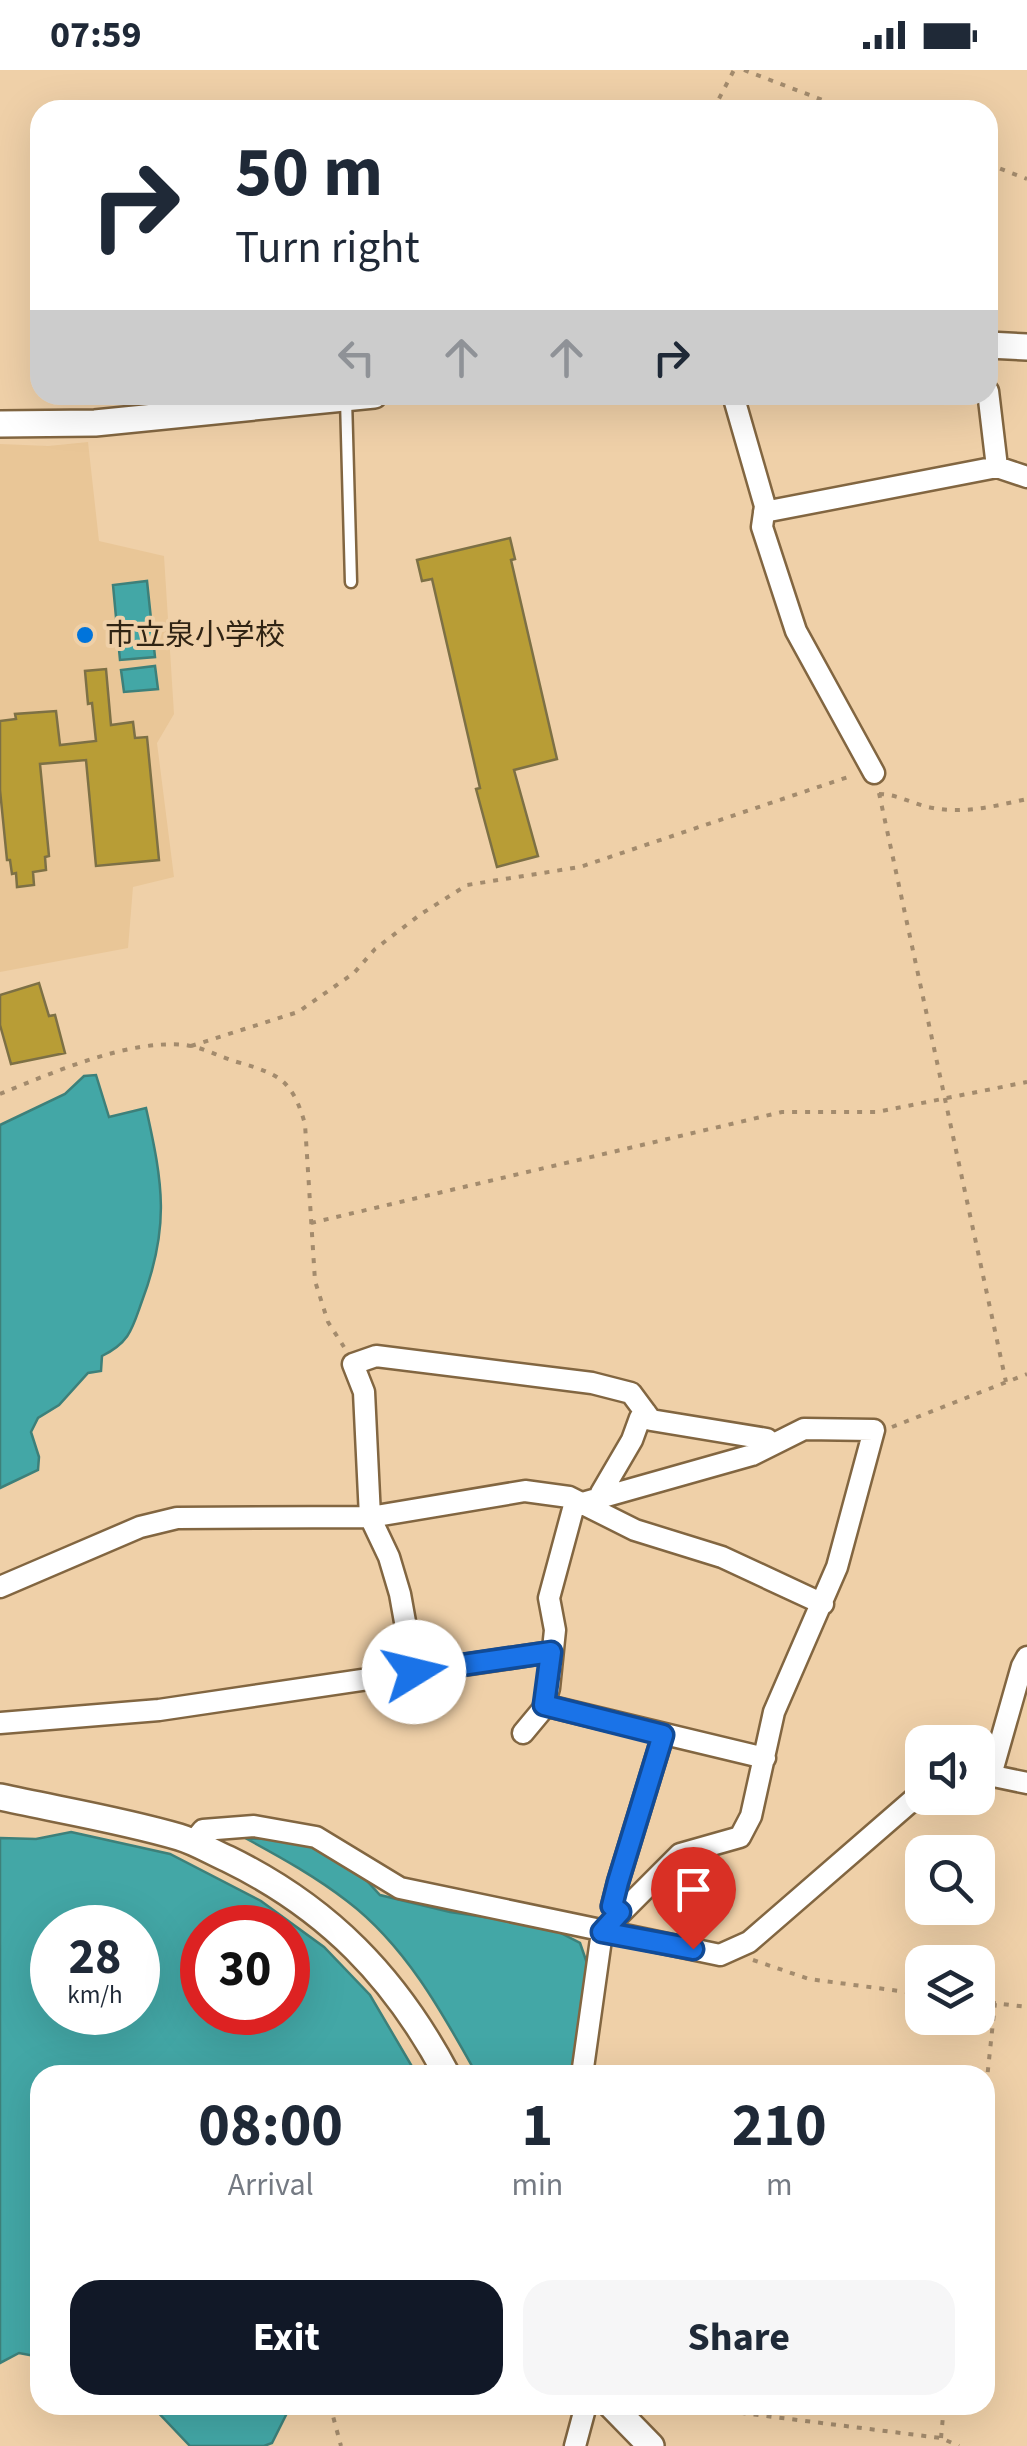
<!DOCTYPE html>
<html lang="en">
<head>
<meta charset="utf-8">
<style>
  body { margin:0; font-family:"Source Sans 3","Noto Sans JP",sans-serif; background:#f6f6f7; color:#1f2937; height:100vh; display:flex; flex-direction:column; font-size:38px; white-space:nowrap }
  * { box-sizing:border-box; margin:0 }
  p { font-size:32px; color:#747a83 }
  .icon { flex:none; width:55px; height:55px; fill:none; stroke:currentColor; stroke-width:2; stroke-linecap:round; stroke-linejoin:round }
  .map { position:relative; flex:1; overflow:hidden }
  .side { position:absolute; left:30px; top:1995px; width:965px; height:350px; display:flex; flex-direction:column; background:#fff; border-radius:30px; box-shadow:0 10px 40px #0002 }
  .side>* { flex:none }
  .guide { position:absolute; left:30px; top:30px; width:968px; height:305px; border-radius:30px; box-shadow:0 10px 40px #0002; background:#fff; color:#1f2937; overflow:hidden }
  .tools { position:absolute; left:905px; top:1655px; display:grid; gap:20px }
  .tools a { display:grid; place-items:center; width:90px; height:90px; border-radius:20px; background:#fff; box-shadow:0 10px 40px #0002; font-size:50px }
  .speed { position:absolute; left:30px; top:1835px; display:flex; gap:20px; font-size:50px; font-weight:700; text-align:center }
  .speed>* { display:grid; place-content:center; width:130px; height:130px; border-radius:50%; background:#fff; box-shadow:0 10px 40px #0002; line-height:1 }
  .speed small { font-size:25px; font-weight:400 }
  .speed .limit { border:15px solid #d22; background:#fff; color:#111 }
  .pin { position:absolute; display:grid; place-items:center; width:85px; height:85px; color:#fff; margin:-102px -42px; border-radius:50% 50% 50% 0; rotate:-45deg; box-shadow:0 0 10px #0007 }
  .pin .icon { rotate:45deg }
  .me { position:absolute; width:110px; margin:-55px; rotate:81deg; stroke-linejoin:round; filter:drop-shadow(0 0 8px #0008) }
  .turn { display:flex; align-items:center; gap:35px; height:210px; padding:0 40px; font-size:45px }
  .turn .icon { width:130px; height:130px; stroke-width:2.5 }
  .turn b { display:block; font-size:70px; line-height:85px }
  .lanes { display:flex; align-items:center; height:95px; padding:0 40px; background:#0003; justify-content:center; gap:50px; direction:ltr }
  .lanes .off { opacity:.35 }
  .eta { display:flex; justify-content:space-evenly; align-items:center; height:170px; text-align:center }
  .eta b { font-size:60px; font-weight:700; line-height:70px }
  .action { display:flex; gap:20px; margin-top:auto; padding:20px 40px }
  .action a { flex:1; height:115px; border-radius:30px; background:#111827; color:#fff; font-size:40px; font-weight:700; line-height:115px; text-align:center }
  .action a+a { background:#f6f6f7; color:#1f2937 }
  .status { display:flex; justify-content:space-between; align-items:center; height:70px; padding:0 50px; background:#fff; direction:ltr }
  .status svg { height:28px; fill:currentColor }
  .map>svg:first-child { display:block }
  .built { fill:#e9c697 }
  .water { fill:#43a7a6; stroke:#3d807a; stroke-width:2.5; fill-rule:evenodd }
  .building { fill:#b89d36; stroke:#7d7045; stroke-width:2.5 }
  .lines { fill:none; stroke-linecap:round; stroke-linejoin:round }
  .service-casing { stroke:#826641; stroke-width:15 }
  .minor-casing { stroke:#826641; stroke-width:25 }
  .tertiary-casing { stroke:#826641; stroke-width:30 }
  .path { stroke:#a38b6d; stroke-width:4; stroke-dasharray:5 8; stroke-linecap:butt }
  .service { stroke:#fff; stroke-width:10 }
  .minor { stroke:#fff; stroke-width:20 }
  .tertiary { stroke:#fff; stroke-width:25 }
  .route-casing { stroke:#114b97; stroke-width:25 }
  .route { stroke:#1a73e8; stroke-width:18 }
  .poi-dot { fill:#0074db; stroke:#efd0a8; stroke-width:4 }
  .labels { text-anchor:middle; stroke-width:8; stroke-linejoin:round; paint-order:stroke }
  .poi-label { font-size:30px; fill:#302414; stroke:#efd0a8; text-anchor:start }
</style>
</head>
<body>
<div class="status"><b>07:59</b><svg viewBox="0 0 49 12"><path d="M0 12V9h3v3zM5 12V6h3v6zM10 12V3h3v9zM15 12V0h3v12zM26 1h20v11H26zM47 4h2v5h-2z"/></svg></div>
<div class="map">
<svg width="1027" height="2376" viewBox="0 0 1027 2376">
  <rect width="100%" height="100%" fill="#efd0a8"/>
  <path class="built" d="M88,372L99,471L164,486L174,644L157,673L174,807L133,817L128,878L0,902V374L48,376Z"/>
  <path class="water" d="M147,511L155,587L120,590L113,515Z
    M155,596L158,619L124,622L121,600Z
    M96,1005L109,1047L146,1038C163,1114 170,1157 142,1231C132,1259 130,1272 102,1286L101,1301L88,1303L59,1335L38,1348L31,1362L39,1387L38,1400L0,1418V1055L65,1024L84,1006Z
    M71,1762L170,1784L261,1831L324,1877L370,1925L417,2005H40V2287L19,2283L0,2293V1768L36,1769ZM52,1858H138V1942H52ZM202,1858H288V1942H202Z
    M286,1767L328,1781L367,1811L380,1825L450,1842L547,1856L580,1873L588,1896L573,2005H477C442,1942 405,1875 347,1831C316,1807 282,1788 247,1769Z
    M151,2335H291L272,2373L264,2376H190Z"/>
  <path class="building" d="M510,468L515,489L511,490L557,689L514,700L538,786L497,797L476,719L480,718L432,509L422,511L417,490Z
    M106,599L111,655L133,652L135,668L147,667L159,790L96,796L86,690L40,694L49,786L45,787L46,800L33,802L34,815L17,817L16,803L12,804L10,790H7L0,720V651L16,649L15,644L56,641L60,675L96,671L92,633L88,634L85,601Z
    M39,913L49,946L55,945L65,983L11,994L0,955V925Z"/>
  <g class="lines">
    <g class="service-casing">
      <path id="service" d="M346,329L351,512"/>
    </g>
    <g class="minor-casing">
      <path id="minor" d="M988,321L997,397
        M733,325L765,436L762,457L796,561L874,703
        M764,442L997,397L1027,407
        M603,1428L601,1423L632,1370L640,1348L646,1343
        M0,1517L140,1457L177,1448L370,1447L525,1421L569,1427L635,1460L722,1487L823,1534
        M414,1602L400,1524L389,1487L370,1447L364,1322L353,1294L376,1286L592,1313L631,1323L651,1350L767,1369L771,1375
        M544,1635L765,1688
        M0,1653L159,1640L551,1582
        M523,1663L543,1639L549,1618L555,1560L549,1528L573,1439L582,1433L752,1385L804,1359L874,1360L837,1497L774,1642L751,1746L740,1767L680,1784L602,1862L582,2005
        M979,1703L1027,1713
        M991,1705L1022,1596L1027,1587
        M193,1772L203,1760L254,1756L316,1767L400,1818L720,1885L749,1872L922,1722
        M619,1842L612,1836L618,1812L663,1665
        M575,2376L586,2335"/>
    </g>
    <g class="tertiary-casing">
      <path id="tertiary" d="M988,275L1027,277
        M0,354L95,353L374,325
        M0,1727C59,1740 121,1750 179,1767C196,1772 212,1782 228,1789C328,1838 395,1907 447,2005
        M611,2335L651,2376"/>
    </g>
    <path class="path" d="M744,0L849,40
      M713,40L734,0
      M988,94L1027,109
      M879,723L1006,1312
      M879,724C898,724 914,735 933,738C965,744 995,736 1027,729
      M191,976L298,942L354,903L375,879L421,844L467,815L580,797L851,706
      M0,1024C52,1003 128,969 185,975C202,977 220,987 237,992C279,1004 292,1009 305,1054L315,1211L328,1252L344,1277
      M311,1153L782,1042H877L1027,1012
      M892,1357L1027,1304
      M753,1890L809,1909L922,1924
      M978,1931L1027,1937
      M985,2028L995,1933
      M330,2335L341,2376
      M703,2335L710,2339L941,2368L959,2376
      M941,2368L944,2335"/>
    <use href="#service" class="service"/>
    <use href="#minor" class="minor"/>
    <use href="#tertiary" class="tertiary"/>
  </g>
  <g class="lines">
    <g class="route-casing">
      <path id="route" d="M414,1602L551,1582L544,1635L663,1665L618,1812L612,1836L620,1842L602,1862L693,1879"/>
    </g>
    <use href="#route" class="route"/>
  </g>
  <circle class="poi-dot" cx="85" cy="565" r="10"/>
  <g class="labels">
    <g class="poi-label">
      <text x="105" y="575">市立泉小学校</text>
    </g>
  </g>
</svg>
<div class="tools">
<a><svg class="icon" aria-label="sound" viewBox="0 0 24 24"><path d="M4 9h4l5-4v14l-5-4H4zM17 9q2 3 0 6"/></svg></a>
<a><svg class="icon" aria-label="search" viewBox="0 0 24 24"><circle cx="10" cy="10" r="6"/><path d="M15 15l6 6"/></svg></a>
<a><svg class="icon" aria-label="layers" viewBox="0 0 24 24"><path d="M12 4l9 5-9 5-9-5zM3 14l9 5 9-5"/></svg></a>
</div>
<div class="speed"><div>28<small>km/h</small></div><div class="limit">30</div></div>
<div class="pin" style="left:693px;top:1879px;background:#d93025"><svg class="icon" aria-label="arrive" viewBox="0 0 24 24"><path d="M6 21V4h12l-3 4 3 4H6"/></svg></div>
<svg class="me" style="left:414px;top:1602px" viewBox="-20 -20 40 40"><circle r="19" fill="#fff"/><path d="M0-13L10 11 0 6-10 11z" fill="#1a73e8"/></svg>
<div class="guide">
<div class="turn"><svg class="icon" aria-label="right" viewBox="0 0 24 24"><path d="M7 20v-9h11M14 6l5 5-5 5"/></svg><div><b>50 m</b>Turn right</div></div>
<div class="lanes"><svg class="icon off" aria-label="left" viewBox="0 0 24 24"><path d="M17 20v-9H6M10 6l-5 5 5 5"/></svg><svg class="icon off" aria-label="ahead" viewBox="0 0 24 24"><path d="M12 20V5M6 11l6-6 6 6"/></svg><svg class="icon off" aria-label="ahead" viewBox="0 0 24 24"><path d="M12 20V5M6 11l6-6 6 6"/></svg><svg class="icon" aria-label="right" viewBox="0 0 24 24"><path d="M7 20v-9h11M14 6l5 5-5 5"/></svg></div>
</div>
<section class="side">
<div class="eta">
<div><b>08:00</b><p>Arrival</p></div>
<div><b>1</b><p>min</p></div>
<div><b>210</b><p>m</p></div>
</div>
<div class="action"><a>Exit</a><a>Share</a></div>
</section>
</div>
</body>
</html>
